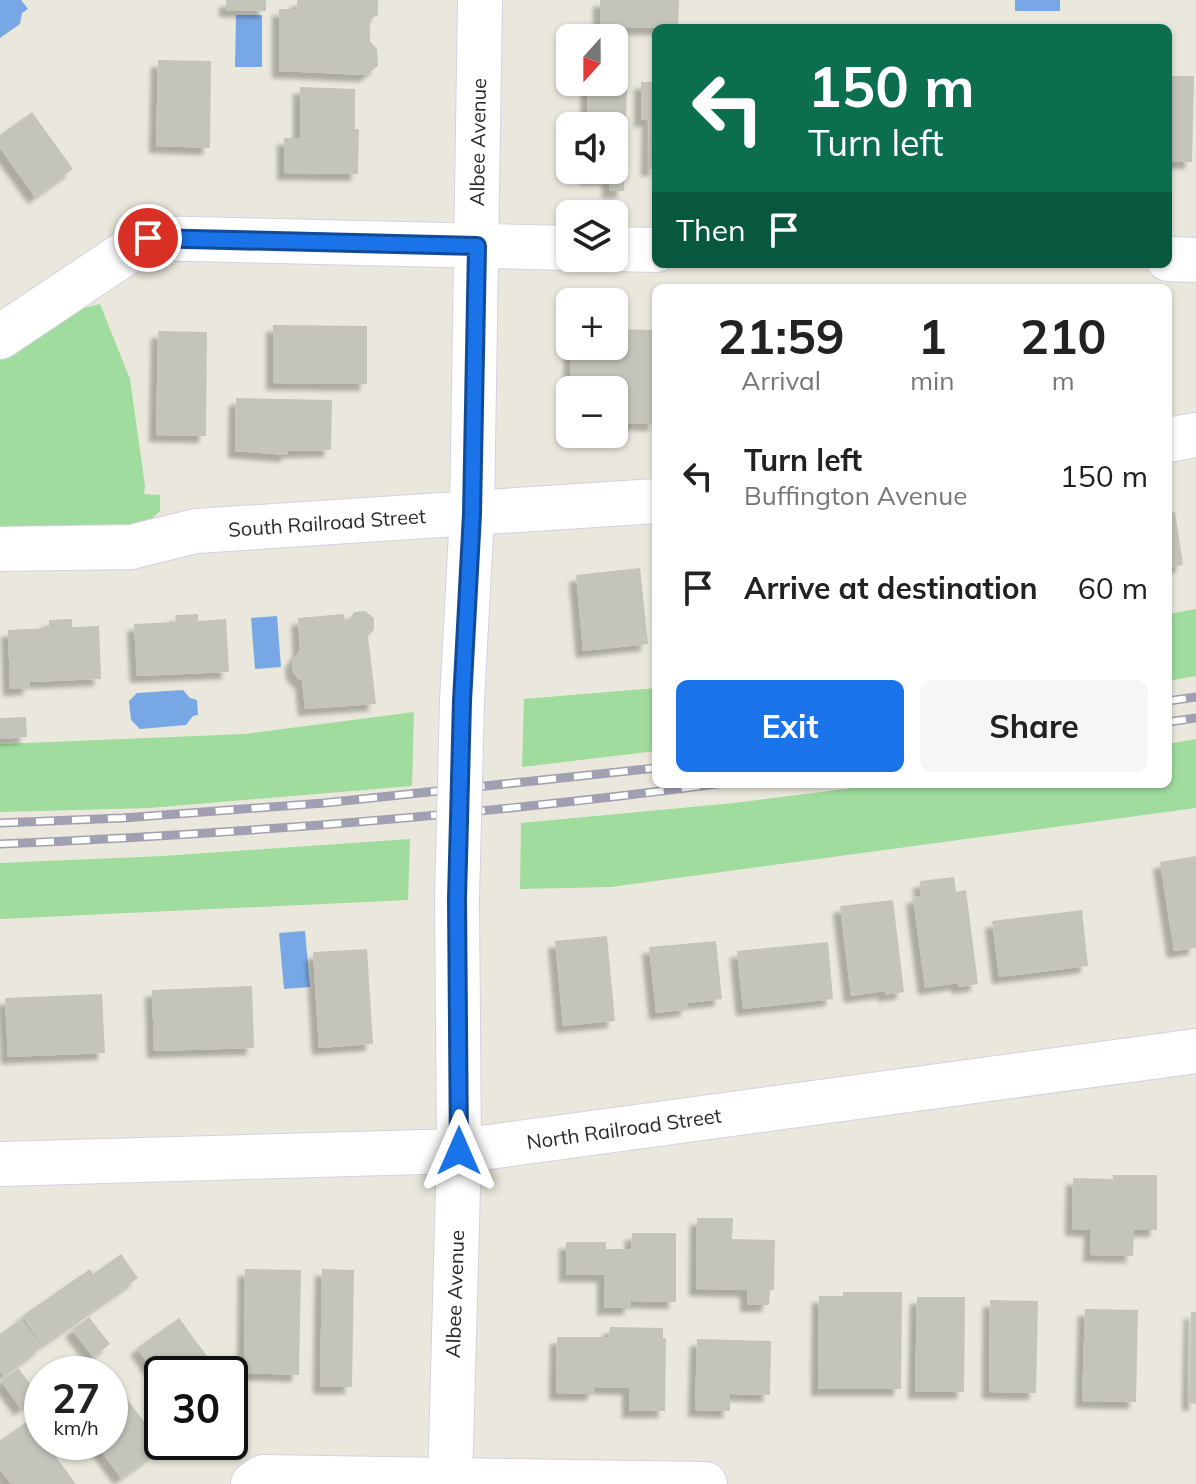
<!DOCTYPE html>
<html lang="en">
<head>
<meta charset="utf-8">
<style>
  body { margin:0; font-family:Mulish,sans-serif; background:#f6f6f6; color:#222; height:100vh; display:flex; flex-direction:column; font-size:30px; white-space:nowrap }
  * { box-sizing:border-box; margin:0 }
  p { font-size:26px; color:#767676 }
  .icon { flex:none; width:44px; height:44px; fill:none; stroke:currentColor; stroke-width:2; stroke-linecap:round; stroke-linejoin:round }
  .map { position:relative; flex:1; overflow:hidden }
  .sheet { position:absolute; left:652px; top:284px; width:520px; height:504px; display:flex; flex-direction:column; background:#fff; border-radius:12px; box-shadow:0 2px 6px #0004 }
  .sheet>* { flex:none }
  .top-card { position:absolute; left:652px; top:24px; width:520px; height:244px; border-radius:12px; box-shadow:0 2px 6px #0004; background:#0b6e4f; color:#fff; overflow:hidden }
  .needle { width:52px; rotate:201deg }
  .controls { position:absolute; left:556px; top:24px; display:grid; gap:16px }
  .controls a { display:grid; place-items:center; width:72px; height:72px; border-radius:12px; background:#fff; box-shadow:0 2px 6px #0004; font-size:40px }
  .speed { position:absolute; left:24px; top:1356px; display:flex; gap:16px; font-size:40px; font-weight:700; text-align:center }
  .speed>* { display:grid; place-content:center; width:104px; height:104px; border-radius:50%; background:#fff; box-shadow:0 2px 6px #0004; line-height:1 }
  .speed small { font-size:20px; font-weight:400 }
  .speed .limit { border:4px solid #111; border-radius:12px; background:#fff; color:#111 }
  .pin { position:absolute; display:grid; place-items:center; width:68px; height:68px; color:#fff; margin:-34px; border:4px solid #fff; border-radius:50%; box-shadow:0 2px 8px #0007 }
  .me { position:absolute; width:88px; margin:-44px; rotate:0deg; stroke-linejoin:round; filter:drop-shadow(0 0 6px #0008) }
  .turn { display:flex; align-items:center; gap:28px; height:168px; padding:0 24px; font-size:36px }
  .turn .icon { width:104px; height:104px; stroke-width:2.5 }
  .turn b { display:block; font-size:56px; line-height:68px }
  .then { display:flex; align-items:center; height:76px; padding:0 24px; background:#0003; gap:16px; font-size:30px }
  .eta { display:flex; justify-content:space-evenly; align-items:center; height:136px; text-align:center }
  .eta b { font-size:48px; font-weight:700; line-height:56px }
  .primary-button { display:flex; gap:16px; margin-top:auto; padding:16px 24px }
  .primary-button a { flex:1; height:92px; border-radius:12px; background:#1a73e8; color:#fff; font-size:32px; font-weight:700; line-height:92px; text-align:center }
  .primary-button a+a { background:#f6f6f6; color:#222 }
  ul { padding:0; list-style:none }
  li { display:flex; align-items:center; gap:24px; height:112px; padding:0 24px }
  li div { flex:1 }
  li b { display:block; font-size:30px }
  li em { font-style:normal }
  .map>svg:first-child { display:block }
  .green { fill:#a0dc9d }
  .water { fill:#77a7e4 }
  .building { fill:#c5c4bb; filter:url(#shadow) }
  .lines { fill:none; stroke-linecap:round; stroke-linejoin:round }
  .minor-casing { stroke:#d3d1e1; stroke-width:46 }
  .minor { stroke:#fff; stroke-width:44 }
  .rail-casing { stroke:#a29fb2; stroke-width:9 }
  .rail { stroke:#fff; stroke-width:6; stroke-dasharray:18; stroke-linecap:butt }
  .minor-bridge-casing { stroke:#d3d1e1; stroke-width:46; stroke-linecap:butt }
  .minor-bridge { stroke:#fff; stroke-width:44 }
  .route-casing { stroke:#114b97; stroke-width:20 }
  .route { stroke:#1a73e8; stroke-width:14 }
  .labels { text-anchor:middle; stroke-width:7; stroke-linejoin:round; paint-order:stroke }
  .street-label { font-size:20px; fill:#292929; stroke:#fff }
</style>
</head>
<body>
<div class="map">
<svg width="1196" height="1484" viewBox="0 0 1196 1484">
  <defs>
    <filter id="shadow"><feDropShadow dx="-7" dy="7" stdDeviation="2" flood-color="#0004"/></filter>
  </defs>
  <rect width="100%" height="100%" fill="#eae8dc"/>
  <path class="green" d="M100,304L130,379L145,486L144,494L160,495V511L146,524L0,530V356L68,312Z
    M1196,609V676L1168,681V614Z
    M656,688V751L522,767L524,699Z
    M414,712L412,786L150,808L0,812V744L245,734Z
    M1196,739V808L611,887L520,889L521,823L734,803L884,784H1168V744Z
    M410,839L408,900L0,919V863L163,856Z"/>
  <path class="water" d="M0,0H21L28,9L22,13L20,24L0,38Z
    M1015,0H1060V11H1015Z
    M236,15H262V67H235Z
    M277,616L281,667L255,669L251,618Z
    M183,690L190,698L197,700L198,715L193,716L186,725L140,729L131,720L129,701L137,693Z
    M305,931L310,987L284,989L279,933Z"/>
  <path class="building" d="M226,0H266V11L226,10Z
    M297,0H378V15L370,19V41L377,49L378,66L366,75L279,71V9H297Z
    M600,0H679L678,28H600Z
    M158,60L211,61L210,148L156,146Z
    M1168,76H1194L1192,162H1168Z
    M588,82L627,84L624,191H609V178H586V170H614V126H587Z
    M641,82H656V169H648L649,120H641Z
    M300,87L355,89V129H359L358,174L284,173V138H300Z
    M32,112L73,169L35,197L0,148V135Z
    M273,325L367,326V384L273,383Z
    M614,329L656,330V424L614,423V390H570L571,346H614Z
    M158,331L207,332L206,436L156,435Z
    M236,398L332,400L331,450L288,451V455L235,451Z
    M1175,512L1183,565L1168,568V513Z
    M640,568L648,644L583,651L576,575Z
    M365,611L374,618V630L368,636L376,704L305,709L302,680H299L293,672L292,661L300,650L298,618L344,614L345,620H349L354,612Z
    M198,614V621L226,619L229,672L137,676L134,624L176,622L175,615Z
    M72,619V627L99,626L101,679L30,682V688L10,689L8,630L49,628V620Z
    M26,717L27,737L0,739V718Z
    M1196,856V948L1174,951L1160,862Z
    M954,877L956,892L966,890L978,984L959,987L958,983L925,988L913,897L921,896L920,881Z
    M893,900L904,992L885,995V991L851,996L840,906Z
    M1082,910L1088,966L999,977L992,921Z
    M607,936L615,1021L563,1026L555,941Z
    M716,941L722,999L687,1003L688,1009L656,1013L649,947Z
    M828,942L833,999L743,1009L737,951Z
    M367,949L373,1044L319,1048L313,952Z
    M252,986L254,1048L154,1051L152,990Z
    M102,994L105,1053L8,1057L5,998Z
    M1113,1175H1157V1230H1134L1133,1256L1090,1255L1091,1230L1072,1229L1073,1178L1113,1179Z
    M697,1218H733L732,1239L775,1240L774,1290H770L769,1305H747V1290L696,1289Z
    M632,1233H676V1302L631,1301V1308H604V1275H566V1242H606V1249H631Z
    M121,1254L138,1278L42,1345L22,1316L90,1269L93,1274Z
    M245,1269L301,1270L299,1375L244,1373Z
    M322,1269L354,1270L352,1387H320Z
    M843,1292H902L901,1389H818L819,1296H843Z
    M917,1297H965L964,1392H915Z
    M990,1300L1038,1301L1036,1393L989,1392Z
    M1085,1309L1138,1310L1136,1402L1082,1401Z
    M1191,1312H1196V1404L1189,1403Z
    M89,1317L110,1344L93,1357L72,1330Z
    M179,1318L220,1374H162V1383L137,1348Z
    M21,1319L42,1347L3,1375L0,1371V1334Z
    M610,1327L663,1328V1338H666L665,1411H629V1388L595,1387L594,1394L556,1393L557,1337H609Z
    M697,1339L771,1341L770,1395L730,1394V1411L695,1410Z
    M18,1368L39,1395L21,1409L1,1381Z
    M110,1376L163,1447L121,1478L94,1442H110Z
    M29,1420L42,1442H45L76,1484H11L0,1469V1441Z"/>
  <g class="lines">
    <g class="minor-casing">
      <path id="minor" d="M614,249L656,250
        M1168,259L1196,260
        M0,337L148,238L570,248
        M1168,440L1196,435
        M0,549L131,547L196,531L656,501
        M462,701L472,514L480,0
        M0,1164L459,1151L1196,1051
        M253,1484L263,1477L705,1484
        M450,1484L459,1151L457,899"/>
    </g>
    <use href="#minor" class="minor"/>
    <g class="rail-casing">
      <path id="rail" d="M1168,701L1196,697
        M1168,722L1196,718
        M0,823L123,818L324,803L656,768
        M0,844C239,834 479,815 717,784"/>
    </g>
    <use href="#rail" class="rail"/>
    <g class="minor-bridge-casing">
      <path id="minor-bridge" d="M457,899L462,701"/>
    </g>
    <use href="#minor-bridge" class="minor-bridge"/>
  </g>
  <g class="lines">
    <g class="route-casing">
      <path id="route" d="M148,238L477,246L472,514L462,701L457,899L459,1151"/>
    </g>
    <use href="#route" class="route"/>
  </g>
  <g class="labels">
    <g class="street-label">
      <text transform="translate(478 142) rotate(-89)" y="7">Albee Avenue</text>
      <text transform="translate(327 523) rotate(-4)" y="7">South Railroad Street</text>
      <text transform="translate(624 1129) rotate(-8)" y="7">North Railroad Street</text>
      <text transform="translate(455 1294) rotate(-88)" y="7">Albee Avenue</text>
    </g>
  </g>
</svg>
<div class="controls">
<a><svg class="needle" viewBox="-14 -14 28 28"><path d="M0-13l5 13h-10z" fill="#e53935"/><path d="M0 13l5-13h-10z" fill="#767676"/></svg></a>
<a><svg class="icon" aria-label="sound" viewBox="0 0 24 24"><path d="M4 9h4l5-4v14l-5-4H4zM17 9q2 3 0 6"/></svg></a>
<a><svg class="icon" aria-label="layers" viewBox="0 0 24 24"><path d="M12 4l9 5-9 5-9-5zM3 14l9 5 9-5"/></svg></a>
<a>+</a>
<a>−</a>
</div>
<div class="speed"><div>27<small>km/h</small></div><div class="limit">30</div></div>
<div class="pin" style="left:148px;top:238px;background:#d93025"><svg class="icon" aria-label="arrive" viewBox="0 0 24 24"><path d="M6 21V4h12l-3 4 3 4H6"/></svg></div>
<svg class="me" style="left:459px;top:1151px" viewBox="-20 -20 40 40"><path d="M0-17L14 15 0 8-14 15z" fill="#1a73e8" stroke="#fff" stroke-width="4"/></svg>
<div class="top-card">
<div class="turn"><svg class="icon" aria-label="left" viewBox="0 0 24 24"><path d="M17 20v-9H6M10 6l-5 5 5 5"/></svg><div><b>150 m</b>Turn left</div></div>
<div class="then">Then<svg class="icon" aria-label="arrive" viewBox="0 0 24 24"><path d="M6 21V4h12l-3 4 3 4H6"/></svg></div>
</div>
<section class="sheet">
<div class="eta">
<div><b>21:59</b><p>Arrival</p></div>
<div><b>1</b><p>min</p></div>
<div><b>210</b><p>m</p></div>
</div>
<ul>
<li><svg class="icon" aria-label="left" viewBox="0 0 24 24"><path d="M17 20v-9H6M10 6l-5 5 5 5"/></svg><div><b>Turn left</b><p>Buffington Avenue</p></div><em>150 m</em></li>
<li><svg class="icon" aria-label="arrive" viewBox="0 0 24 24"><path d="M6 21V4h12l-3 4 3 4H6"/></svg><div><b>Arrive at destination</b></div><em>60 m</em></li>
</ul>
<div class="primary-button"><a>Exit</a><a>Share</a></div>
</section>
</div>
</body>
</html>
